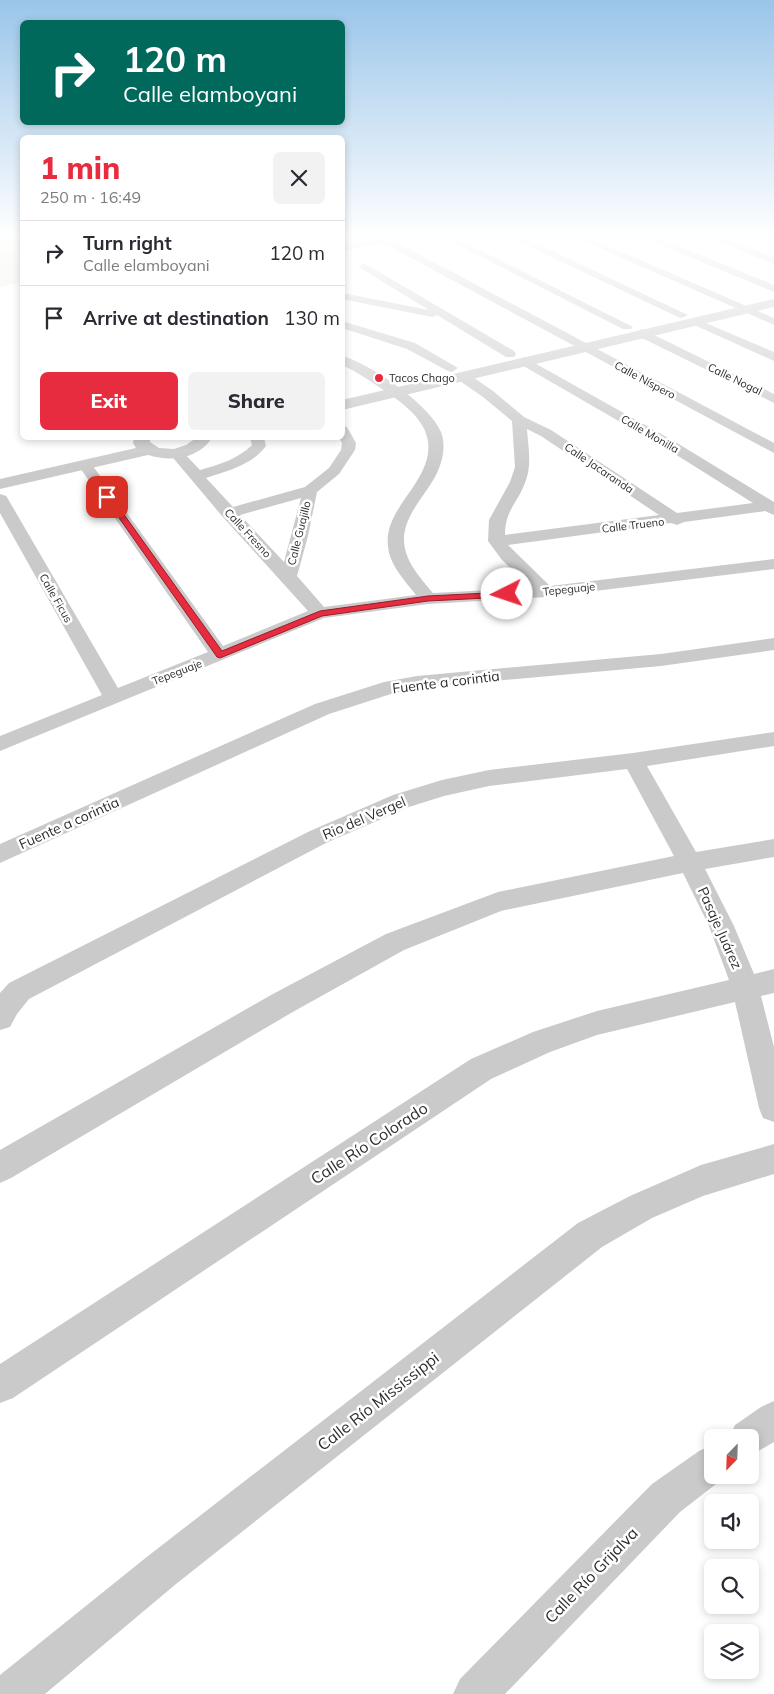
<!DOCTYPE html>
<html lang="en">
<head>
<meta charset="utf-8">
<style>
  body { margin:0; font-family:Mulish,sans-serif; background:#f2f2f3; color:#2b2b33; height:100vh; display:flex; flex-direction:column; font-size:19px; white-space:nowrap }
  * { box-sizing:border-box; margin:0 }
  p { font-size:16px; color:#7c7c81 }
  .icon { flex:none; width:28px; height:28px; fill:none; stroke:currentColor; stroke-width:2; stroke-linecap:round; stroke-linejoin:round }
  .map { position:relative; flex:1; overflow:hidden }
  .panel { position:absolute; left:20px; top:135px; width:325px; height:305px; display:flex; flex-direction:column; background:#fff; border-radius:8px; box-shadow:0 2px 8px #0003 }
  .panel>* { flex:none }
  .top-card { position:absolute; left:20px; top:20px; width:325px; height:105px; border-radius:8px; box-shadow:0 2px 8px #0003; background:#00695c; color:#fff; overflow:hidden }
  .needle { width:32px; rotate:203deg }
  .fabs { position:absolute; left:704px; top:1429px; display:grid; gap:10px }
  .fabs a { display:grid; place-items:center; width:55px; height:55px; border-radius:8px; background:#fff; box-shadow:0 2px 8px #0003; font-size:25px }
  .pin { position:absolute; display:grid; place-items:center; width:42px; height:42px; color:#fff; margin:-21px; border-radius:10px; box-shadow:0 2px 8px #0006 }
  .me { position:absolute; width:55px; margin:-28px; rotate:266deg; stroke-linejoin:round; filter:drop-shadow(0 0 4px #0008) }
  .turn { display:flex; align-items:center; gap:18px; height:105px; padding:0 20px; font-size:22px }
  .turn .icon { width:65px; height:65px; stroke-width:2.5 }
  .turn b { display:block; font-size:35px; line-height:42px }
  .round { display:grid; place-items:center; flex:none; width:52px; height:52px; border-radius:8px; background:#f2f2f3 }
  .headline { display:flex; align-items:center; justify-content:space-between; height:85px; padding:0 20px }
  h1 { font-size:30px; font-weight:800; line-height:38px; color:#e72c40 }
  .primary-button { display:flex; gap:10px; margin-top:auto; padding:10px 20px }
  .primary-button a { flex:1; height:58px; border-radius:8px; background:#e72c40; color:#fff; font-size:20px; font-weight:800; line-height:58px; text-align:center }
  .primary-button a+a { background:#f2f2f3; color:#2b2b33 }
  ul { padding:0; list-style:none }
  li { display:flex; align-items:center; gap:15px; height:65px; padding:0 20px; border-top:1px solid #e1e1e2 }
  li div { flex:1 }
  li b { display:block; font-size:19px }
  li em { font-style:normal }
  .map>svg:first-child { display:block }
  .green { fill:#e4ebda }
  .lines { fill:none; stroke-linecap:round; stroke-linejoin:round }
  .minor { fill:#cacaca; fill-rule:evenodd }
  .tertiary { fill:#cacaca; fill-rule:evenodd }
  .route { fill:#e72c40; stroke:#961d2a }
  .poi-dot { fill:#e72c40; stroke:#fff; stroke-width:2 }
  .labels { text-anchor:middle; stroke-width:5; stroke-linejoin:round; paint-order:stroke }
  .far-poi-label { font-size:11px; fill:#2d2d2d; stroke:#fff; text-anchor:start }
  .far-street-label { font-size:11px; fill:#2d2d2d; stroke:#fff }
  .street-label { font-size:14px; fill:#2d2d2d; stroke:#fff }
  .near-street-label { font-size:16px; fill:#2d2d2d; stroke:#fff }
</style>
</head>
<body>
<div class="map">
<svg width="774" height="1694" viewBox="0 0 774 1694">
  <rect width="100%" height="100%" fill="#fff"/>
  <path class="green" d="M0,235H22V282L0,287Z"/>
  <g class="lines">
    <path class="minor" d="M393,235H404L403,239L394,241L774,443V453L383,243L342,251V245Z
      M438,235H450L633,327L631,329H623Z
      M505,235H518L688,315L682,318L678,317Z
      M570,235H583L774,318V325Z
      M637,235H651L774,285V292Z
      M702,235H716L774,257V264Z
      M767,235H774V239Z
      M364,263L514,351L516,354L514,357H506L437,315L432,317L342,299V293L429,310L360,268L359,266Z
      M694,318L774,352V361L690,323L688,321L690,319Z
      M342,321L415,343L458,368L452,372L448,371L407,349L342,328Z
      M642,329L774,394V403L638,336L636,333Z
      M342,356C370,363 431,406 441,432C446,445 443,460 437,473C427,494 406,512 404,537C403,560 420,577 433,593L531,588L502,560L488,541L489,520L510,482L515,467L512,421L483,397L457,379L456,376L457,373H467L493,391L524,417L551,430L677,513L753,503L667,449L520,364L518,361L524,357L677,443L774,502V515L765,511L684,522L677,525L671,523L508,545L550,586L774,559V569L546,597L428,604L324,618L0,751V736L102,695L0,513V494L6,496L8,499L118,688L208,652L78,465L80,462H90L223,646L308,611L222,516L169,453L171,450H181L200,470C218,465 238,459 252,445L250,438H264L266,446C252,465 228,471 206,478L233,507L305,487L329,468L341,450L342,443L339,438H342V426L347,427L356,443L355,450L339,474L317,492L308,536L297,576L324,607L416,595C405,581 389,564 388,546C385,522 403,503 415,484C443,442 424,418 388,393C373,383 359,373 342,365ZM527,429L541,436L659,515L505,535C505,509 519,502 526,480C532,464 528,446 527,429ZM301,498L284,562L240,515Z
      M774,638V650L661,666L417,688L394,693L329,714L0,863V844L315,704L384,682L417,676L661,654Z
      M774,732V746L647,766L696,852L774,839V857L705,869L734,926L754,974L774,969V993L761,996L774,1047V1122L763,1118L759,1108L735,1002L597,1035L550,1052L491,1079L13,1398L0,1403V1364L471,1059L533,1032L597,1011L729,980L709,926L683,873L501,911L404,950L291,1013L11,1178L0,1183V1150L271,995L386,934L498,892L674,856L627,769L489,786L444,796L409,807L326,843L29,999L17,1014L10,1027L0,1030V993L9,983L310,831L393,795L442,780L489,770L633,753Z
      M774,1144V1174L703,1196L652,1218L602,1247L176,1584L45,1694H0V1675L148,1556L578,1223L630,1196L701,1165Z
      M774,1401V1442L750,1456V1438H729L735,1425L761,1407Z
      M712,1445V1475H726L725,1477L680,1512L505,1694H453L460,1679L652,1484L699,1451Z"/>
    <path class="tertiary" d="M774,299V307L342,410V400Z
      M134,438H150V442L159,448L174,449L186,445L196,438H212C198,459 172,462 148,455L0,489V479L136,448L133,443Z"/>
  </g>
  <linearGradient id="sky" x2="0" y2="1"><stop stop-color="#9ac5e9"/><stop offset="0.5" stop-color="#fff"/><stop offset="1" stop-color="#fff" stop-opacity="0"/></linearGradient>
  <rect width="774" height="473" fill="url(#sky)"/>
  <path class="route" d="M105,495H110L222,651L320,611L428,596L507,592L511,594L507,597L428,601L322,616L220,658L217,657L105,498Z"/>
  <circle class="poi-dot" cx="379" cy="378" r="5"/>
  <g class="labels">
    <g class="far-poi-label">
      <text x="389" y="382">Tacos Chago</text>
    </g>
    <g class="far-street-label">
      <text transform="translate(735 379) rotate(26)" y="4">Calle Nogal</text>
      <text transform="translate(645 380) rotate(28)" y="4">Calle Níspero</text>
      <text transform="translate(650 434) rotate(30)" y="4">Calle Monilla</text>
      <text transform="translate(599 468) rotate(34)" y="4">Calle Jacaranda</text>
      <text transform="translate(633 525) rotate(-7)" y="4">Calle Trueno</text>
      <text transform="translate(248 533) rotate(47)" y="4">Calle Fresno</text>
      <text transform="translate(299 533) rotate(-76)" y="4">Calle Guajillo</text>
      <text transform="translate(569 589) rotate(-6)" y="4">Tepeguaje</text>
      <text transform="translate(56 598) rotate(60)" y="4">Calle Ficus</text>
      <text transform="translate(177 672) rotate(-21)" y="4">Tepeguaje</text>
    </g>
    <g class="street-label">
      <text transform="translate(446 682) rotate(-7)" y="5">Fuente a corintia</text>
      <text transform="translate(364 818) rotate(-23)" y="5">Rio del Vergel</text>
      <text transform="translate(69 823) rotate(-24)" y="5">Fuente a corintia</text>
      <text transform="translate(720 928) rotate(66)" y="5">Pasaje Juárez</text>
    </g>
    <g class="near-street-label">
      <text transform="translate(369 1143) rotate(-33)" y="6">Calle Río Colorado</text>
      <text transform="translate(378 1401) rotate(-38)" y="6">Calle Río Mississippi</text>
      <text transform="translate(591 1575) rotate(-46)" y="6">Calle Río Grijalva</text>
    </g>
  </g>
</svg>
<div class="fabs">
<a><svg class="needle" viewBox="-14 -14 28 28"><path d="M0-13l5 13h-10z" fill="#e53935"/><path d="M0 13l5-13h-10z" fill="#7c7c81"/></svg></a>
<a><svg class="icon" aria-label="sound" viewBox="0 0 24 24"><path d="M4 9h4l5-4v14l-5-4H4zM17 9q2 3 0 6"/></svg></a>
<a><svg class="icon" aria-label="search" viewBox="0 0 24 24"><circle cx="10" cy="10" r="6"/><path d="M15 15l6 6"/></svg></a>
<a><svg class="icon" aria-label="layers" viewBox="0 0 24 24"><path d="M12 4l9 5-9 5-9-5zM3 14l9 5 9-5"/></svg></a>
</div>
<div class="pin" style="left:107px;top:497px;background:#d93025"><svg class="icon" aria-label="arrive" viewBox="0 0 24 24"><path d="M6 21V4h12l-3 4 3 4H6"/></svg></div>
<svg class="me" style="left:507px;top:594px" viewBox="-20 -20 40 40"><circle r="19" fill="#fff"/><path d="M0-13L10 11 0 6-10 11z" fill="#e72c40"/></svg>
<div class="top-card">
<div class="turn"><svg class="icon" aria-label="right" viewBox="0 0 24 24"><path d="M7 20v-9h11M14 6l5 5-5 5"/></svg><div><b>120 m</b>Calle elamboyani</div></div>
</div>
<section class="panel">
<div class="headline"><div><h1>1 min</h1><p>250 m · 16:49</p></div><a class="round"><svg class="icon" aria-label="close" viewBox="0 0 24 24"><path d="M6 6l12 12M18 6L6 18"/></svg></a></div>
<ul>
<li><svg class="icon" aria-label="right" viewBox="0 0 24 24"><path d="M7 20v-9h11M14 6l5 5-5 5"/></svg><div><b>Turn right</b><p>Calle elamboyani</p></div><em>120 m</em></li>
<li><svg class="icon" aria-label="arrive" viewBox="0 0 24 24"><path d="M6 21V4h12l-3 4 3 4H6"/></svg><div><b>Arrive at destination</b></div><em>130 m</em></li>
</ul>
<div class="primary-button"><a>Exit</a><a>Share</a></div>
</section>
</div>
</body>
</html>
